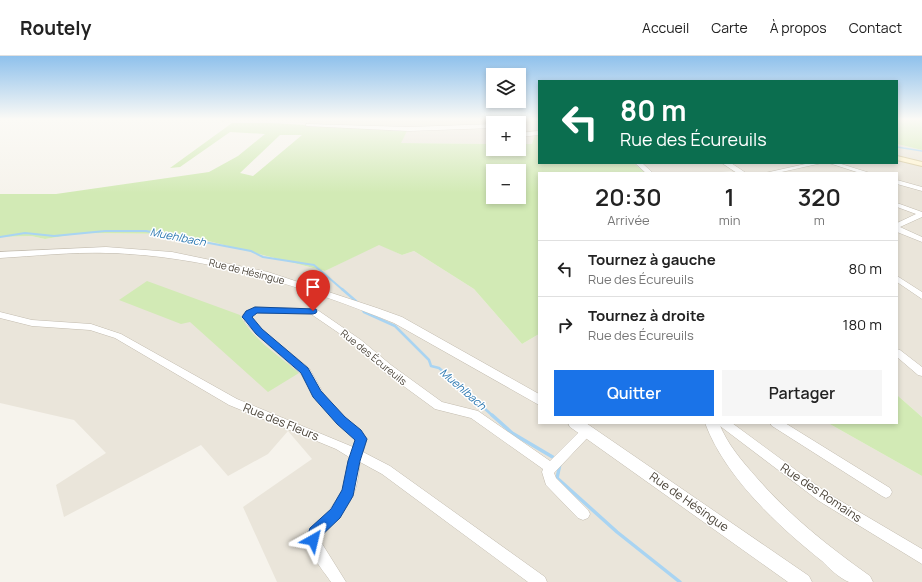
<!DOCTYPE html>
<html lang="fr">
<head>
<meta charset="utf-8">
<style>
  body { margin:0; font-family:Manrope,sans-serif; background:#f6f6f6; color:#222; height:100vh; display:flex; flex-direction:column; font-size:15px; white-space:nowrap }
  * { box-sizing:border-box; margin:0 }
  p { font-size:13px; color:#767676 }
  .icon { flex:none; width:22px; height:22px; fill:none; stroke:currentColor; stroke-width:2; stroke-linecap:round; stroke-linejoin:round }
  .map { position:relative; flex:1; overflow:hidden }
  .panel { position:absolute; left:538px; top:116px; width:360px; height:252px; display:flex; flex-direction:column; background:#fff; border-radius:0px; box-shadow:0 2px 6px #0003 }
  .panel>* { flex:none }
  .guide { position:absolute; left:538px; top:24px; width:360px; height:84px; border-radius:0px; box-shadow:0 2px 6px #0003; background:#0b6e4f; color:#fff; overflow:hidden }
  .buttons { position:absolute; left:486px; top:12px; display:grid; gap:8px }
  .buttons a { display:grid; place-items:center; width:40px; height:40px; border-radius:0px; background:#fff; box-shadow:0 2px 6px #0003; font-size:20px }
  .pin { position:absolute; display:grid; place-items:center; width:34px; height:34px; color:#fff; margin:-41px -17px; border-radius:50% 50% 50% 0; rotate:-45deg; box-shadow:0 0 4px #0007 }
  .pin .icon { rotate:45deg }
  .me { position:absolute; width:44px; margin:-22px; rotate:37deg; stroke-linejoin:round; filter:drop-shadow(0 0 3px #0008) }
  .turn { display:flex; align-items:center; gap:14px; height:84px; padding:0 16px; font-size:18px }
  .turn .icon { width:52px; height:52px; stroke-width:2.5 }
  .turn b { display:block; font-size:28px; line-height:34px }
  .eta { display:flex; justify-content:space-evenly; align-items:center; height:68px; text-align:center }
  .eta b { font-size:24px; font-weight:600; line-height:28px }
  .button { display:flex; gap:8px; margin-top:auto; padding:8px 16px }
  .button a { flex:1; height:46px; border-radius:0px; background:#1a73e8; color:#fff; font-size:16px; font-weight:600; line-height:46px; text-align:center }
  .button a+a { background:#f6f6f6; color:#222 }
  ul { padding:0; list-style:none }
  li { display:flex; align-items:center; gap:12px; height:56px; padding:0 16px; border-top:1px solid #e0e0e0 }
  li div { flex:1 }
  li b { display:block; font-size:15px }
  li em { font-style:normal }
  header { display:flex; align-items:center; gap:24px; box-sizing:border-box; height:56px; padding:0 20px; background:#fff; border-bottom:1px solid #e0e0e0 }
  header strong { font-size:19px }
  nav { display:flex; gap:22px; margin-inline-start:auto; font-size:14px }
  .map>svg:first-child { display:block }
  .residential { fill:#eae5da }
  .green { fill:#d2eab5; fill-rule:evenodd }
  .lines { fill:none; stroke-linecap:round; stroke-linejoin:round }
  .stream-far3 { stroke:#a9d4f2; stroke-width:1.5 }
  .stream-far2 { stroke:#a9d4f2; stroke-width:2 }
  .stream-far1 { stroke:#a9d4f2; stroke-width:2.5 }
  .stream { stroke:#a9d4f2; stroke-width:3.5 }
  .minor-casing { stroke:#c2bbae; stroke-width:1 }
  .tertiary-casing { stroke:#c2bbae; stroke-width:1 }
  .secondary-casing { stroke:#d6c79b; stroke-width:2 }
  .minor { fill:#fff; fill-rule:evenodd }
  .tertiary { fill:#fff; fill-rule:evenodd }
  .secondary { fill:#fff3cd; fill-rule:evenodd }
  .route { fill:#1a73e8; stroke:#114b97 }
  .labels { text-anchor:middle; stroke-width:3; stroke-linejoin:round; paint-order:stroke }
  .street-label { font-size:10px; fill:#4b4439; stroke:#fff }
  .water-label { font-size:11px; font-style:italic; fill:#2e7ab2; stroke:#fff }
  .near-street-label { font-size:12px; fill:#4b4439; stroke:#fff }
</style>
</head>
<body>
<header>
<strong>Routely</strong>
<nav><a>Accueil</a><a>Carte</a><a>À propos</a><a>Contact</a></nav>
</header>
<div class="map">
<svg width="922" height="526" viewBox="0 0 922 526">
  <rect width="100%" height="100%" fill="#f6f3ec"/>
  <path class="residential" d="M312,63H539V79L532,88H519V67H493V88L400,87L407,75L306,69Z
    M897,88L922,94V361L897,339V117H734L731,115L712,117H646L633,107H897Z
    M83,177L181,178L325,215L379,188L402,199L414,195L474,233L522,288L539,278V367H828L922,420V526H277L243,451L312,403L288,375L268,398L228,420L201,389L64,461L56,429L106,397L74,364L0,347V181L31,180L45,183Z"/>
  <path class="green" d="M897,63H922V94L897,88Z
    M232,67H272L407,75L401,87L493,88V93H519V88H532L535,79H539V107H633L646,117H539V278L522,288L474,233L414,195L402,199L379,189L325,215L181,178L83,177L45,183L31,180L0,181V138H56L209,116L238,100L265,78L230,76L180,111L170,112ZM280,79H302L253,120L240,117ZM493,115H519V141H493Z
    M147,225L240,259C252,283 279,300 299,317L268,336L190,266L181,268L119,244Z
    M897,339L922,361V420L828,367H897Z"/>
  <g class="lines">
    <path class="stream-far3" d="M897,91L922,95"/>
    <path class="stream-far2" d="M0,181L25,177L54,180L105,175H146L251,195L263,201L314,209L343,234"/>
    <path class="stream-far1" d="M342,233L357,246
      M362,253L364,256L395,270L429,304L431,310L439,312L493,360"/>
    <path class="stream" d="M492,359L512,377L556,403
      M560,408L557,422L617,476L680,526"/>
    <g class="minor-casing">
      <path id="minor" d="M221,63H225V64L223,65Z
        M308,68L409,71L493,68V72L409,75L306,70V68Z
        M539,75V79L519,81V77Z
        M635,107H642L653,117H646Z
        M810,107H822L777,117H765Z
        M829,107H838L870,117H860Z
        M897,124L922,131V135L897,128Z
        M897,147L922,156V161L900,171L922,181V186L897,176V167L916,158L897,151Z
        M897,220L922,236V243L897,226Z
        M255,251L316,253L361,284L391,309L442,346L478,355L550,405L583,372L587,370L591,372L593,375L591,378L554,417L556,422L588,454L590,458L588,462L583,464L578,462L546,429L542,416L543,413L471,362L435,353L383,315L355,288L311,258L257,257L252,260V263L262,274L309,312L325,340L365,380L367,383L363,396L390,410L545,521L547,526H528L382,418L360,406C359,414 358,423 356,431C350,452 334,467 320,482L321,486L346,526H331C322,513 302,490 308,475L330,453L342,436L349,401L336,393L229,349L115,282L90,274L32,270L0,262V256L32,264L91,268L121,278L237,343L353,391L355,384L317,346L301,318L256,278L245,266L243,259Z
        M897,293L900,294L922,311V320L918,319L897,301Z
        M718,367H732L827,437L922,493V508L819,445L720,370Z
        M770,367H785L890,432L892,436L890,440L886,442L882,440L772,370Z"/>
    </g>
    <g class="tertiary-casing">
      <path id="tertiary" d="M722,107H731L746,117H737Z
        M106,191L172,196L268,216L377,252L402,261L539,338V349L394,267C304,230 204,199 106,197C71,196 35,200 0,202V196Z
        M568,367H586L809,520L812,526H788L570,371Z
        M705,367H719C727,388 742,405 757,422C790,460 829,491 870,520L873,526C866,526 855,526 849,526C839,522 829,512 822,505C778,470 725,421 705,367Z"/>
    </g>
    <g class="secondary-casing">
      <path id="secondary" d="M897,100L922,106V110L897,104Z"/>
    </g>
    <use href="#minor" class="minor"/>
    <use href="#tertiary" class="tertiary"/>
    <use href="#secondary" class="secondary"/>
  </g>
  <linearGradient id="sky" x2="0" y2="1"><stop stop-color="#8fc1ec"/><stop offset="0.46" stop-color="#fbfaf6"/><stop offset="1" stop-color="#fbfaf6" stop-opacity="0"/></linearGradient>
  <rect width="922" height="137" fill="url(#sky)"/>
  <path class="route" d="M255,251L316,253L317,255L316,257L313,258L257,257L252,261L262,273L308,312L321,335L345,361L361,374L367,383L360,405L353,440L340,462L321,480L318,488L313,490L308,488L306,484L310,472L331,453L342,434L348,405L355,384L337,368L313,341L301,317L256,278L244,263L242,261L246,255Z"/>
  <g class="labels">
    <g class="street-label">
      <text transform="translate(247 215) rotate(14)" y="4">Rue de Hésingue</text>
      <text transform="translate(374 301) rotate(39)" y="4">Rue des Écureuils</text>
    </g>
    <g class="water-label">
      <text transform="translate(178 181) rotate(11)" y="4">Muehlbach</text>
      <text transform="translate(463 333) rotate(41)" y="4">Muehlbach</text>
    </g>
    <g class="near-street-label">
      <text transform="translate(281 366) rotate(22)" y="4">Rue des Fleurs</text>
      <text transform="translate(821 437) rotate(34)" y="4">Rue des Romains</text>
      <text transform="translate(689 446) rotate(35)" y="4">Rue de Hésingue</text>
    </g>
  </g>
</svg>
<div class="buttons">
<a><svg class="icon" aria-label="layers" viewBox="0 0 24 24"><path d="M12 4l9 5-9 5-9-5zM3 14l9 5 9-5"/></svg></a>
<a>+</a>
<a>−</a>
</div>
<div class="pin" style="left:313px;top:255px;background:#d93025"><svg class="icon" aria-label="arrive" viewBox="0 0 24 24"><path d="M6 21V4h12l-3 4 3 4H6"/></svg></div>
<svg class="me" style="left:313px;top:484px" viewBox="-20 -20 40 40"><path d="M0-17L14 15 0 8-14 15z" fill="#1a73e8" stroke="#fff" stroke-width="4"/></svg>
<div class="guide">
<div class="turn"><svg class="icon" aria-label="left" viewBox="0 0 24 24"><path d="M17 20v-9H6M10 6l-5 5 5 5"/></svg><div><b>80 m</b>Rue des Écureuils</div></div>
</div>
<section class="panel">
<div class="eta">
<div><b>20:30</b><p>Arrivée</p></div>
<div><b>1</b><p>min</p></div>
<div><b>320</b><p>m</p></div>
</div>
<ul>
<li><svg class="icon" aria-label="left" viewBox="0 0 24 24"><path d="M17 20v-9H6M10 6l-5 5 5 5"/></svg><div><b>Tournez à gauche</b><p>Rue des Écureuils</p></div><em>80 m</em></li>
<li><svg class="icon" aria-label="right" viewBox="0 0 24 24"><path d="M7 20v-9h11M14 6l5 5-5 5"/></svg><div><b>Tournez à droite</b><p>Rue des Écureuils</p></div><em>180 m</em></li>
</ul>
<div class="button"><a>Quitter</a><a>Partager</a></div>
</section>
</div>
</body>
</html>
